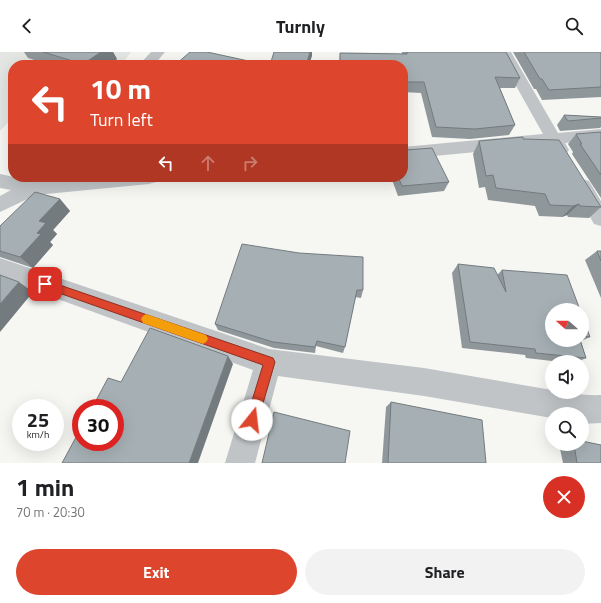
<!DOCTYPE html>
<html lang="en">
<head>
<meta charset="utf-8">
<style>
  body { margin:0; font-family:"Titillium Web",sans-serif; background:#f2f2f2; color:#202124; height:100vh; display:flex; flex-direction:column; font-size:15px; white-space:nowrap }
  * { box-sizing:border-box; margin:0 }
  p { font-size:13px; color:#757577 }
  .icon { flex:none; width:22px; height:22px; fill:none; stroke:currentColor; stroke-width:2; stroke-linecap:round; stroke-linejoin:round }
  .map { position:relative; height:411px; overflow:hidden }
  .sheet { display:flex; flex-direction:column; background:#fff; flex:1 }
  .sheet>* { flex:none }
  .guide { position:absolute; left:8px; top:8px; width:400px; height:122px; border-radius:16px; box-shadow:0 4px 16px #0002; background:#dd452c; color:#fff; overflow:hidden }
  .needle { width:26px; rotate:291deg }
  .tools { position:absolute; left:545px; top:251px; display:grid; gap:8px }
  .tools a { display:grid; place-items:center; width:44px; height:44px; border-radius:50%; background:#fff; box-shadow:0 4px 16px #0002; font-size:20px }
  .speed { position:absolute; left:12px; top:347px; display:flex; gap:8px; font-size:20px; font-weight:700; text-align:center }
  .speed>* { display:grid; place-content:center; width:52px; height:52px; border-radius:50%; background:#fff; box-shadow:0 4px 16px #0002; line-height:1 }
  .speed small { font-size:10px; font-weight:400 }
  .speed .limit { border:6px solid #d22; background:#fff; color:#111 }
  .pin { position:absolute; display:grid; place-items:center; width:34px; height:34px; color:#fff; margin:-17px; border-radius:8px; box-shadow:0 2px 6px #0006 }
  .me { position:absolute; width:44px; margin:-22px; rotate:16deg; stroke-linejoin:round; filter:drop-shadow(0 0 3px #0008) }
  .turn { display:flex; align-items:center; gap:14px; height:84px; padding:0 16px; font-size:18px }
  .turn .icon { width:52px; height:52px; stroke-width:2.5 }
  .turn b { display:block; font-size:28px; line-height:34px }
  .lanes { display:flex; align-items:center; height:38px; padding:0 16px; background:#0003; justify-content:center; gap:20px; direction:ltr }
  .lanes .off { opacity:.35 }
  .round { display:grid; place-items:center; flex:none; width:42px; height:42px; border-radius:21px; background:#f2f2f2 }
  .headline { display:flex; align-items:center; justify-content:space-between; height:68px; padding:0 16px }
  h1 { font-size:24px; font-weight:700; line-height:30px }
  .button { display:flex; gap:8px; margin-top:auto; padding:8px 16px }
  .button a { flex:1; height:46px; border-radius:24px; background:#dd452c; color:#fff; font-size:16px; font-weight:700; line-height:46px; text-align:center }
  .button a+a { background:#f2f2f2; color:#202124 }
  header { display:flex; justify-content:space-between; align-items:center; height:52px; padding:0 16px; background:#fff; font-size:18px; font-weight:700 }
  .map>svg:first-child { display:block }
  .built { fill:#e4e6e4 }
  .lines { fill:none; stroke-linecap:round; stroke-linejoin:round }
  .minor { fill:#c0c4c7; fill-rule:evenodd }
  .wall { fill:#8f979b }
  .shaded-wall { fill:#747b7e }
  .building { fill:#a6b0b4; stroke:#747b7e }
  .route { fill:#dd452c; stroke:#902d1d }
  .slow { fill:#f59e0b }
</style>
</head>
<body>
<header><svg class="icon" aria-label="back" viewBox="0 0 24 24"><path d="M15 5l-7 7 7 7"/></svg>Turnly<svg class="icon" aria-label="search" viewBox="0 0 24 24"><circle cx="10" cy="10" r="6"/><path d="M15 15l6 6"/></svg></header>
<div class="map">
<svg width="601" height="411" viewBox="0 0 601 411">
  <rect width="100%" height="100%" fill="#f6f6f3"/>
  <path class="built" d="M0,0H131L121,13H13V65L0,79Z"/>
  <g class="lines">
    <path class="minor" d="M151,0H165L154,13H139Z
      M497,0H511L558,81L601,77V87L565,91L569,98L566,102L560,104L554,102L548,93L403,107V95L543,82Z
      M0,122L28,128C35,121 42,128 50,127C86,124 122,125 158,125L156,130L149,132L36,143L0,160V144L11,138L0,136Z
      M582,127L589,129L601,149V174L594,172L573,134L575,129Z
      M0,206L269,297L424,316L552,338V340C569,340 584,344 601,343V371L582,372V362H552V366L424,344L278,324L255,411H225L253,318L0,226Z"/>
  </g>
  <path class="wall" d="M24,0H113L117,7L108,13H50L28,6Z
    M402,0H506L520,26L515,36H500L515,73L509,83L470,87L432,85L421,41L403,40V13H339L340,1L402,2Z
    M513,0H601V45L542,48L536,37H534Z
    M564,63L601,65V75L600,76L560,79L557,73Z
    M601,80V146L572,102L573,100L568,92L576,82Z
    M523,87L601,154V155L589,166L568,165L567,163L562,165L539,164L535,154L488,148L485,135L479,136L473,102L479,89Z
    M406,98L449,130L444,139L398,144L391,125H403Z
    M60,147L70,159L53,178L57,182L50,190L53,193L33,216L0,205V174Z
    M597,199H601V246L585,208Z
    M299,201L363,238L361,246L355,245L345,295L343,301L316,294L315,301L274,296L218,278L215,272Z
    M458,212L497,223L502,218L552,288H582V264L590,285L581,289L586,306L577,310H561L526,306L525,303L462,296L452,221Z
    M391,350L486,411H382L386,355Z
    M559,392H582L601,411H563Z"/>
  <path class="shaded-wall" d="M101,0H113L117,7L108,13H83V12Z
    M310,0H312V4L309,13H306Z
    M60,147L70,159L53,178L57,182L50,190L53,193L33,216L20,205L37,181L39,169Z
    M579,152L567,163L562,165L573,154Z
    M19,230L33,240L0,280V252Z
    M228,304L233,312L198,411H189Z"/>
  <path class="building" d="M43,0H101L83,12Z
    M190,0H207L267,13H175Z
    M274,0H310L306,13H270Z
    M407,0H506L520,26L495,25L515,73L475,77L436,75L424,30H403V13H340V1L407,2Z
    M524,0H601V35L549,38L542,27H540Z
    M564,63L601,65V66L568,69Z
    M601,80V123L580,92H582L576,82Z
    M523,85V87L559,88L601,155L580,154L579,152L573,154L550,153L545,142L496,136L493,123L486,124L479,89Z
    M403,96H405L406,98L432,96L449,130L402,134L398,125H403Z
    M35,140L60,147L39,169L46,171L37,181L41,182L20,205L0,199V174Z
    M242,192L299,201L363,205V238H357L345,295L317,289L315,295L273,290L215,272Z
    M597,199H601V209Z
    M458,212L494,216L506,240L502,218L567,223L580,258H552V288H580L586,306L536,301L535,297L470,290Z
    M0,223L19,230L0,252Z
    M582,264L590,285L582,284Z
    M150,276L228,304L189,411H62L81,376V390H115V356H92L108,326L121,330Z
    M391,350L482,368L486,411H388Z
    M274,360L350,379L345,411H262Z
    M582,389L601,393V411H577L574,392H582Z"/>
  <path class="route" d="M45,228L273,306L275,310L257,372L252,374L248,372L246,368L263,313L42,235L40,232L42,229Z"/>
  <path class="slow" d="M146,262L206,283L208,287L206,290L203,292L143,271L141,267L143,264Z"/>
</svg>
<div class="tools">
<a><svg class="needle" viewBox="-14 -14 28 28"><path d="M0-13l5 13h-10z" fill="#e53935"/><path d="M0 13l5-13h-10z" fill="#757577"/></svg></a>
<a><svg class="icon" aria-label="sound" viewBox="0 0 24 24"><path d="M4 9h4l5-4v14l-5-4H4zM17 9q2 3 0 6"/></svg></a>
<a><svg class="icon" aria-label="search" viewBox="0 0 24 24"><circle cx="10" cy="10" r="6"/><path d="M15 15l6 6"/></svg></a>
</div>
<div class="speed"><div>25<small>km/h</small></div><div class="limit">30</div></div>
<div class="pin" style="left:45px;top:232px;background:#d93025"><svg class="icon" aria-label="arrive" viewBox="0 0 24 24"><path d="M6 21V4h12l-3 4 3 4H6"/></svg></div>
<svg class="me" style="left:252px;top:368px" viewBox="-20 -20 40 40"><circle r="19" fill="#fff"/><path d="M0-13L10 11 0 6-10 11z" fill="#dd452c"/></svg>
<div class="guide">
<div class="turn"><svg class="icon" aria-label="left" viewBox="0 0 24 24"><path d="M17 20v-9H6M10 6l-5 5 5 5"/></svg><div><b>10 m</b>Turn left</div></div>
<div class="lanes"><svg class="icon" aria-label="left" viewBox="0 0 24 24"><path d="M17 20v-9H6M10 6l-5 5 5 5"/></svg><svg class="icon off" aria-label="ahead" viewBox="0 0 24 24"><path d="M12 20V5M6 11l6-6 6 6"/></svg><svg class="icon off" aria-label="right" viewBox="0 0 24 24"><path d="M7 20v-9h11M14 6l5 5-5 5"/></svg></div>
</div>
</div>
<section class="sheet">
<div class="headline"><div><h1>1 min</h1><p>70 m · 20:30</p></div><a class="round" style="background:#d93025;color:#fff"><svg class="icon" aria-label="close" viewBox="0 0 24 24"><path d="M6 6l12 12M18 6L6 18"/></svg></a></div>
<div class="button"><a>Exit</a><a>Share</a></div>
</section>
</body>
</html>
